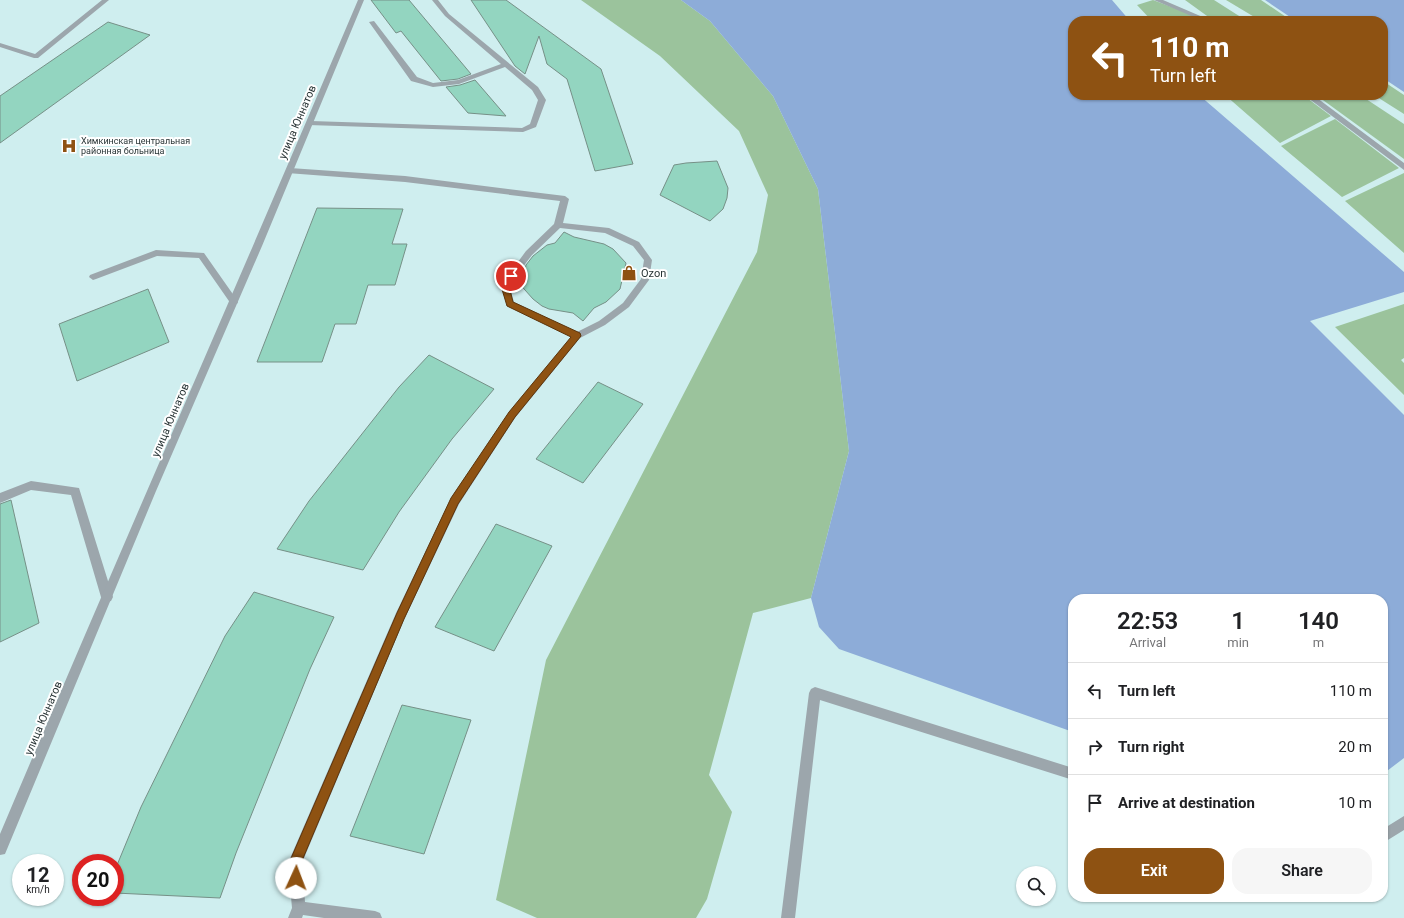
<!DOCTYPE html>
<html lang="en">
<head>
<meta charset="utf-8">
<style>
  body { margin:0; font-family:Roboto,sans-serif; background:#f6f6f6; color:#202124; height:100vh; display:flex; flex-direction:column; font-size:15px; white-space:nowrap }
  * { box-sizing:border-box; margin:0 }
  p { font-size:13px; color:#757577 }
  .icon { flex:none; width:22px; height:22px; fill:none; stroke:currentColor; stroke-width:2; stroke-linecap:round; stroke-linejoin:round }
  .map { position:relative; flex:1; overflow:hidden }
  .panel { position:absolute; left:1068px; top:594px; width:320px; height:308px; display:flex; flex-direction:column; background:#fff; border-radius:16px; box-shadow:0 1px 3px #0004 }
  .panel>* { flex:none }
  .banner { position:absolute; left:1068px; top:16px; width:320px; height:84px; border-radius:16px; box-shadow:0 1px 3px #0004; background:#8e5212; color:#fff; overflow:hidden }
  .tools { position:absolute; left:1016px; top:866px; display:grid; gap:8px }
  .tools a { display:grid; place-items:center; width:40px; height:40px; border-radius:50%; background:#fff; box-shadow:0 1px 3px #0004; font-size:20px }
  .speed { position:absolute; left:12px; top:854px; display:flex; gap:8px; font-size:20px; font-weight:700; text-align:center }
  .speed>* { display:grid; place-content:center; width:52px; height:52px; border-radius:50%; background:#fff; box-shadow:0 1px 3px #0004; line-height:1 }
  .speed small { font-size:10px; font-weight:400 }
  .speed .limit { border:6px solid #d22; background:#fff; color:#111 }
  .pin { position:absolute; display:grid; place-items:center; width:34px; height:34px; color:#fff; margin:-17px; border:2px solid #fff; border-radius:50%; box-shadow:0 1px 4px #0007 }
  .me { position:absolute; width:44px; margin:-22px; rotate:2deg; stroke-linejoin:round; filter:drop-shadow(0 0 3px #0008) }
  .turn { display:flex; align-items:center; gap:14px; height:84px; padding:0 16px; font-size:18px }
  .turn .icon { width:52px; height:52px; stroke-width:2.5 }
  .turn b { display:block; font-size:28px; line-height:34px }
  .eta { display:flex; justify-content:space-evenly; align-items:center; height:68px; text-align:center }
  .eta b { font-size:24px; font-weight:600; line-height:28px }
  .action { display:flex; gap:8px; margin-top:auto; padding:8px 16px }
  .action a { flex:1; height:46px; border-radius:16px; background:#8e5212; color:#fff; font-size:16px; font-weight:600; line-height:46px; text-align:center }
  .action a+a { background:#f6f6f6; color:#202124 }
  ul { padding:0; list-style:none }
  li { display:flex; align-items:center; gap:12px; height:56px; padding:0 16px; border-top:1px solid #e0e0e0 }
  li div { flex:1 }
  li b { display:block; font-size:15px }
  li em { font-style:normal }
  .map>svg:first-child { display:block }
  .green { fill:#9bc39c }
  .water { fill:#8dacd8 }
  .building { fill:#93d5c0; stroke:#769087 }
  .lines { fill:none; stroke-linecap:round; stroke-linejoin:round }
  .lane { fill:#9ca6ac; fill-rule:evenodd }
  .street { fill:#9ca6ac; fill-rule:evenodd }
  .route { fill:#8e5212; stroke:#5c350c }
  .labels { text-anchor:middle; stroke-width:4; stroke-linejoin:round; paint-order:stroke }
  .far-poi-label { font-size:9px; fill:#293536; stroke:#fff; text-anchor:start }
  .street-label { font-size:11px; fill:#293536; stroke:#fff }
  .poi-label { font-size:11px; fill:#293536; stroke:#fff; text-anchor:start }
</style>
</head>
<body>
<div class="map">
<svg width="1404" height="918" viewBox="0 0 1404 918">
  <rect width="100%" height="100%" fill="#cfeeef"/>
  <path class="green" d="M581,0H681L710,21L773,96L818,189L849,451L811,598L753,613L709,775L732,812L707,899L696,918H537L496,900L546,660L757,252L768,195L739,131L660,56Z
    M1153,0L1203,19L1206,21H1152L1137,5Z
    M1185,0H1214L1247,21H1214Z
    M1226,0H1261L1292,21H1261Z
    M1383,81L1404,95V114L1374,95H1383Z
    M1225,95H1303L1331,116L1280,143Z
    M1316,95H1360L1404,124V159Z
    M1335,119L1399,168L1342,197L1281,146Z
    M1404,173V253L1345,201Z
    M1404,304V358L1401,360L1404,363V395L1335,327Z"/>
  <path class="water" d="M681,0H1112L1130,21H1073V95H1199L1404,272V292L1310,321L1404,415V758L1383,774V599H1073V732L839,649L819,627L811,598L849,451L818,189L773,96L710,21Z
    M1265,0H1404V92L1383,78V21H1296Z"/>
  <path class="building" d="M371,0H409L471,74L458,79L441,81L401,31L396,33Z
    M471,0H506L601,69L633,164L595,171L567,79L547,64L539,36L525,74L515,66Z
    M108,22L150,35L0,143V96Z
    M475,80L506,116L468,113L446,87L460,85Z
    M717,161L728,188L727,198L723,209L710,221L660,195L674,165L686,163Z
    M317,208L403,209L392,244H407L395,285H368L356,324H335L322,362H257Z
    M564,232L574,237L604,244L613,249L626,263L620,289L606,302L594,308L583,321L573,313L549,309L542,306L533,299L517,281L524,274L526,265L533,256L547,245L555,243Z
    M148,289L169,342L77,381L59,324Z
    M429,355L494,389L452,439L399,512L363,570L277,549L309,501L399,387Z
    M598,382L643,404L583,483L536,459Z
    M11,500L39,623L0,642V504Z
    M496,524L552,546L494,651L435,627Z
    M254,592L334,617L310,669L236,853L220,898L115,893V870L141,807L225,636Z
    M402,705L471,720L424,854L350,836Z"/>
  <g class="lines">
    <path class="lane" d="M102,0H109L38,58H34L0,47V43L35,54Z
      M432,0H438L449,14L538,87L546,100L536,127L523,132L308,125L307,123L311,121L522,128L530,124L538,100L532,90L505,67L459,84L433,87L411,81L369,22L374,21L417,77L433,83L458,80L501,64L445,16Z
      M1154,0H1163L1212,21H1203Z
      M1304,95H1313L1404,163V170Z
      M290,168L405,176L565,196L569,199L563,223L609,228L639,242L652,260L649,280L629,307L605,325L580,338L515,418L459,504L404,620L302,863L305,902L375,911L380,913L382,918H324L303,915L302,918H288L292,908L288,863L396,613L451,498L509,412L571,337L507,306L501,285L526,251L554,224L560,201L405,182L287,173L286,171ZM560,228L605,233L633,246L644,260L641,279L623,303L599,321L577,332L514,302L509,285L532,255Z
      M156,250L204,253L237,300L238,302L237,304H231L199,258L157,256L96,279L93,280L89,277L90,275Z
      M31,481L79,488L113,597L111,601L107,602L103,601L101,597L71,495L31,490L0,503V493Z
      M815,687L1073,768V780L820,700L795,918H781L809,693L811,689Z
      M1404,816V830L1383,843V829Z"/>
    <path class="street" d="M358,0H364L262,246L156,491L5,854L0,855V834C118,555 240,279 358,0Z"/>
  </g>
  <path class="route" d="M508,274H514L515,276L509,286L513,302L580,333L581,336L515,417L458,504L404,619L301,863L302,878L301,882L296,884L292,882L289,863L397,613L451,498L509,412L571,337L507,306L501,286Z"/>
  <defs>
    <g id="hospital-bare" transform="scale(1.2)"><path d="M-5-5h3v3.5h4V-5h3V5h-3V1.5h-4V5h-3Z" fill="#8e5212" stroke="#fff" stroke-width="2.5" paint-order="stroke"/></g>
    <g id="shop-bare" transform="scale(1.2)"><path d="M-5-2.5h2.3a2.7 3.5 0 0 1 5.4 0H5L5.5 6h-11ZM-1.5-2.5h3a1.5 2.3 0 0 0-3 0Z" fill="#8e5212" stroke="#fff" stroke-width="2.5" paint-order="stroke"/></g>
  </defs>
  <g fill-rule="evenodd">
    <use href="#hospital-bare" x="69" y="146"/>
    <use href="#shop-bare" x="629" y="273"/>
  </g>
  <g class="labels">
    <g class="far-poi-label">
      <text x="81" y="144">Химкинская центральная<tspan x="81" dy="10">районная больница</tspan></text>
    </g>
    <g class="street-label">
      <text transform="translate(297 122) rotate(-67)" y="4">улица Юннатов</text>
      <text transform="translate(170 420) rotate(-67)" y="4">улица Юннатов</text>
      <text transform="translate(43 718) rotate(-67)" y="4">улица Юннатов</text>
    </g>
    <g class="poi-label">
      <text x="641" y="277">Ozon</text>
    </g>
  </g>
</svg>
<div class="tools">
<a><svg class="icon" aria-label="search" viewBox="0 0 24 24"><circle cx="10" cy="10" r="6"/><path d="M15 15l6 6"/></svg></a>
</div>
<div class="speed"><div>12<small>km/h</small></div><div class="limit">20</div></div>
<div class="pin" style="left:511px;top:276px;background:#d93025"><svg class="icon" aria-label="arrive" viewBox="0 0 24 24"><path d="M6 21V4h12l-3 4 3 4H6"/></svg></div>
<svg class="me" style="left:296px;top:878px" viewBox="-20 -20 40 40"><circle r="19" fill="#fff"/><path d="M0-13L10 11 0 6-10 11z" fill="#8e5212"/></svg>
<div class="banner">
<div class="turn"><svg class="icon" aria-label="left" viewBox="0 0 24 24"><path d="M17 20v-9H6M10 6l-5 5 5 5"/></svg><div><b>110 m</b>Turn left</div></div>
</div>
<section class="panel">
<div class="eta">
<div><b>22:53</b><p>Arrival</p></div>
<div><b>1</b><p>min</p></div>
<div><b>140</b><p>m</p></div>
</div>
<ul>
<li><svg class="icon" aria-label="left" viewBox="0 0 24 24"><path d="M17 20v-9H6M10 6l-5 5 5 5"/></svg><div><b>Turn left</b></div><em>110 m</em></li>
<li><svg class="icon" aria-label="right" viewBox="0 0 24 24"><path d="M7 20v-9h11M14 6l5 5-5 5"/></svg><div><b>Turn right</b></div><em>20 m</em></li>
<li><svg class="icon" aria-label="arrive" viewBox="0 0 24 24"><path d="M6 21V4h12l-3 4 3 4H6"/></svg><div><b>Arrive at destination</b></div><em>10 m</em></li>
</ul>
<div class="action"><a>Exit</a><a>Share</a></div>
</section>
</div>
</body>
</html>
